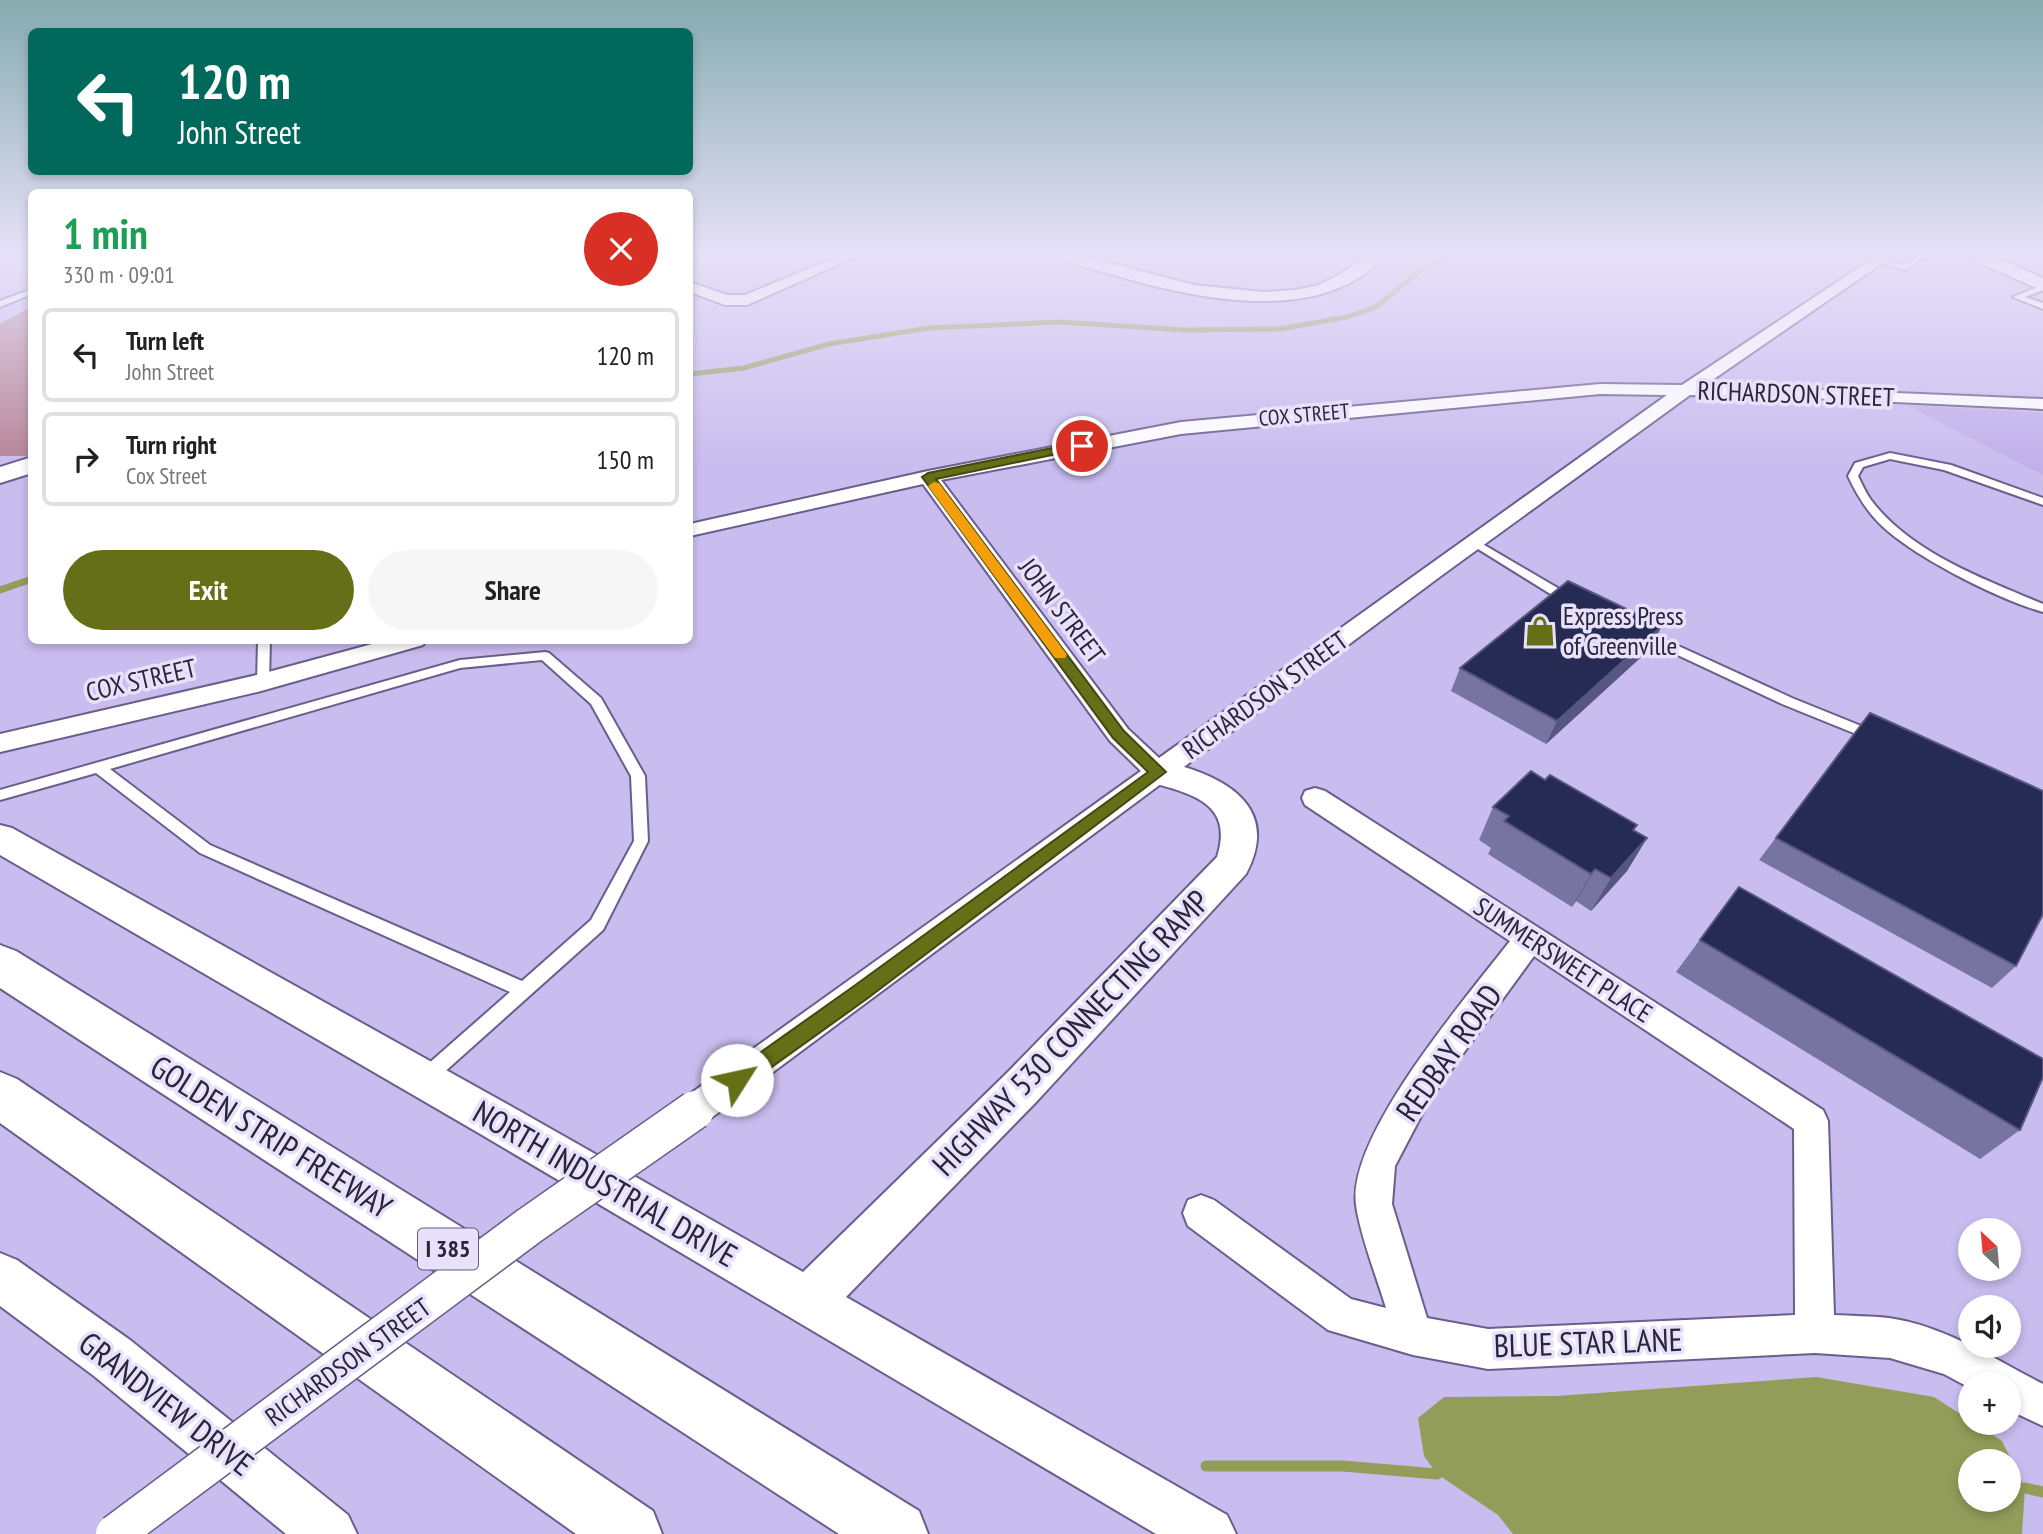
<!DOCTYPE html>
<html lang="en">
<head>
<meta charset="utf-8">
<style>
  body { margin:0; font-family:"PT Sans Narrow",sans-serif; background:#f6f6f6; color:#222; height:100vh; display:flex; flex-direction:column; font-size:26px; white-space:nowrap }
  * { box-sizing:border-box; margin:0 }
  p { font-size:23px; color:#767676 }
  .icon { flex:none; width:38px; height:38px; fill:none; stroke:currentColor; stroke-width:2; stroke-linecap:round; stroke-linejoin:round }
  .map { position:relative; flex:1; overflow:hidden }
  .drawer { position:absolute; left:28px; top:189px; width:665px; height:455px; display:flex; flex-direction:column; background:#fff; border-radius:10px; box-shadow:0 4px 10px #0003 }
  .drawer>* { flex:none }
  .guide { position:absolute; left:28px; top:28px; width:665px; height:147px; border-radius:10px; box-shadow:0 4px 10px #0003; background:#00695c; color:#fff; overflow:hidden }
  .needle { width:46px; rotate:334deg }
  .fabs { position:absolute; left:1958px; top:1218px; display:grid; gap:14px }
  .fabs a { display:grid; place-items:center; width:63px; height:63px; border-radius:50%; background:#fff; box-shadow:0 4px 10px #0003; font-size:35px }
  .pin { position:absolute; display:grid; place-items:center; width:60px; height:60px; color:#fff; margin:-30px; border:4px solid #fff; border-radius:50%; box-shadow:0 2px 7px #0007 }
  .me { position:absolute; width:77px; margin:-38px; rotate:55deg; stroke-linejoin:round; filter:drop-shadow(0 0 5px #0008) }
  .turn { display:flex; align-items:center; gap:24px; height:147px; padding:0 35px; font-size:32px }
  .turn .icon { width:91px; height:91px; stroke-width:2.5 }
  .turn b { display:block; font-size:49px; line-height:60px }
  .round { display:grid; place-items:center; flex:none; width:74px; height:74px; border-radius:37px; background:#f6f6f6 }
  .overview { display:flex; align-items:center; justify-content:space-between; height:119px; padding:0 35px }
  h1 { font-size:42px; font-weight:800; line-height:52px; color:#1e9e55 }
  .action { display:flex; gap:14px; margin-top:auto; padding:14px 35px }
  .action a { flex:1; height:80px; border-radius:42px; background:#656f17; color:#fff; font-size:28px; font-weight:800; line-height:80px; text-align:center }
  .action a+a { background:#f6f6f6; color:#222 }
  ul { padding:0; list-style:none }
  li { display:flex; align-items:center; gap:21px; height:94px; margin:0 14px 10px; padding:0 21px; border:4px solid #e0e0e0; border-radius:10px }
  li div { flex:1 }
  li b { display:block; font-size:26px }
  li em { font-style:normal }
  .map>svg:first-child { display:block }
  .built { fill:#bfb0ea }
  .green { fill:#b68295 }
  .water { fill:#929d5a; fill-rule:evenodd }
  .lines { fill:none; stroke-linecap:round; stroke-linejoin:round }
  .stream-far2 { stroke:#929d5a; stroke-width:5 }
  .stream-far1 { stroke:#929d5a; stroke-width:7 }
  .stream { stroke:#929d5a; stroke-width:11 }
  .service-casing { stroke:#6a5e8b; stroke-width:4 }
  .minor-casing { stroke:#6a5e8b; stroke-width:4 }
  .tertiary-casing { stroke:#6a5e8b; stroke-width:4 }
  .motorway-casing { stroke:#6a5e8b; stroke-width:4 }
  .service { fill:#fff; fill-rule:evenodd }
  .minor { fill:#fff; fill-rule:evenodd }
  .tertiary { fill:#fff; fill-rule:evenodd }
  .motorway { fill:#fff; fill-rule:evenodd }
  .minor-bridge-casing { stroke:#6a5e8b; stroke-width:41; stroke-linecap:butt }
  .minor-bridge { stroke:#fff; stroke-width:38 }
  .wall { fill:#7874a1 }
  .shaded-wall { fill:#575682 }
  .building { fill:#262b53; stroke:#575682; stroke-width:2 }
  .route { fill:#656f17; stroke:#42480f; stroke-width:2 }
  .slow { fill:#f59e0b }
  .labels { text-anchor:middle; stroke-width:7; stroke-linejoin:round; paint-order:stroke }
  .far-street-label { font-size:21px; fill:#2b2539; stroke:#e7e1fb }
  .shield { fill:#e7e1fb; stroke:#635d73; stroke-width:2 }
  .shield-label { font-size:24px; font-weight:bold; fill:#2b2539 }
  .street-label { font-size:26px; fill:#2b2539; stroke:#e7e1fb }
  .poi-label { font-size:26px; fill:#2b2539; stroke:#e7e1fb; text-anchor:start }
  .near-street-label { font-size:32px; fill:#2b2539; stroke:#e7e1fb }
</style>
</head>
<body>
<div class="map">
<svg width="2043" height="1534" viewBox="0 0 2043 1534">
  <rect width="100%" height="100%" fill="#c9bcef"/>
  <path class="built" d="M1906,405L2043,413V475Z"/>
  <path class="green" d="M31,307V456H0V324Z"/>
  <path class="water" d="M1816,1377L1934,1397L2002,1441L2025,1488L2022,1534H1513L1498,1515L1437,1474L1424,1456L1418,1418L1444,1397L1557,1396ZM1970,1461H2009V1500H1970Z"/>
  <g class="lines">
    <path class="stream-far2" d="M690,374L744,368L829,344L929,328L1060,322L1184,330L1280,329L1347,317L1376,307L1421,270L1454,255"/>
    <path class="stream-far1" d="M0,590L32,579"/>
    <path class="stream" d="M1206,1466H1343L1437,1474
      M2025,1488L2043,1492"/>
    <g class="service-casing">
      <path id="service" d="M1921,255H1930L1904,270L1874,261L1878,259L1903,265Z
        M2043,285V290L2025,297L2043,303V309L2013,297Z
        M32,289V294L0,307V301Z
        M1890,453L1951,465L2043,498V505L1944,470L1890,459L1863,467L1858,476C1862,484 1866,493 1871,500C1911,553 1984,579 2043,604V612C1998,599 1909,555 1877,521C1864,507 1856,493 1848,476L1855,463Z
        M1474,539L1573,597L1575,600L1573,603H1565L1470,544V540Z
        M1639,628L1792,698L1881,734L1883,737L1881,740H1871L1782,704L1635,635L1633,632L1635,629Z
        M258,640H270L269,683L263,687L257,683Z
        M545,652L549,653L601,698L645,776L648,841L603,930L431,1084L425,1086L419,1084L416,1078L419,1072L510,992L200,853L96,773L0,800V790L460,660ZM542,660L591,704L631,776L634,841L591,920L522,981L210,845L110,769L460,668Z"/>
    </g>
    <g class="minor-casing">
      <path id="minor" d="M841,255H860L747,305H725L690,292V282L727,295H745Z
        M1059,255H1080L1194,285L1263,292L1295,290L1319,285L1340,274L1369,255H1385C1323,328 1192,298 1114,275C1098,270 1070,266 1059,255Z
        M1878,255H1894L1705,385L2043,399V409L1767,396L1690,395L1445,573L707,1121L695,1126L683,1121L678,1110L683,1099L1141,771L1110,741L923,484L690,536V524L928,471L1181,422L1600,384L1682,385ZM1600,394L1667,395L1159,758L1128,729L941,480L1181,434Z
        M387,640H426L423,645L261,691L0,752V734L261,674Z
        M1315,788L1325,791L1823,1110L1828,1121L1834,1315C1852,1316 1871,1316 1889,1318C1945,1326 1994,1359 2043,1384V1426L2009,1410V1384H1970V1388L1944,1374L1890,1358L1815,1353L1488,1369L1413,1355L1328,1330L1188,1226L1183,1213L1188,1200L1201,1195L1214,1200L1351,1299L1386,1308C1377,1278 1360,1235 1356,1205C1347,1135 1467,997 1510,941L1305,805L1302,798L1305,791ZM1534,956L1794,1129L1795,1315L1488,1329L1427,1318L1392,1204L1395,1166L1430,1099Z"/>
    </g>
    <g class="tertiary-casing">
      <path id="tertiary" d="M1969,255H1992L2043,278V291L1971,259Z
        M32,457V473L0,483V467Z
        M1158,760C1217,773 1284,802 1246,874L1038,1100L846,1297L1227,1515L1236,1534H1156L477,1132L0,855V825L12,828L507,1104L803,1272L1008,1072L1217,857C1235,801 1188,793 1146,781L1141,772L1146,763Z
        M0,1253L17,1260L130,1340L348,1515L357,1534H286L94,1376L0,1306Z"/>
    </g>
    <g class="motorway-casing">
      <path id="motorway" d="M0,945L16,951L919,1511L928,1534H839L0,988Z
        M0,1072L17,1079L653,1511L662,1534H576L0,1123Z"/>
    </g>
    <use href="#service" class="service"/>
    <use href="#minor" class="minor"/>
    <use href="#tertiary" class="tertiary"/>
    <use href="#motorway" class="motorway"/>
    <g class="minor-bridge-casing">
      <path id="minor-bridge" d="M115,1534L529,1226L695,1110"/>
    </g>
    <use href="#minor-bridge" class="minor-bridge"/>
  </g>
  <path class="wall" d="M1650,649L1546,744L1451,691L1460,668Z
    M1870,713L2016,966L1992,988L1759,860Z
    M1545,780L1637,825L1634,831L1647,838L1627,871L1591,911L1576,901L1572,907L1488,854L1491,848L1479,840L1493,807Z
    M1739,887L2020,1130L1980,1159L1676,972Z"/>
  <path class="shaded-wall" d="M1662,626L1650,649L1546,744L1557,721Z
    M1647,838L1627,871L1591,911L1611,878Z
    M1595,869L1576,901L1572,907L1591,874Z"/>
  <path class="building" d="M1568,581L1662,626L1557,721L1460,668Z
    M1870,713L2043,791V914L2016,966L1776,838Z
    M1531,771L1545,780L1550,775L1637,825L1633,830L1647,838L1611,878L1595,869L1591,874L1504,821L1509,816L1493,807Z
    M1739,887L2043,1059V1077L2020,1130L1700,940Z"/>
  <linearGradient id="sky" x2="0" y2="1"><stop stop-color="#85abaf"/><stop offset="0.54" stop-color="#e7e1f8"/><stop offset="1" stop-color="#e7e1f8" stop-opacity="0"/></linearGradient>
  <rect width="2043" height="469" fill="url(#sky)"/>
  <path class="route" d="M1082,442L1086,443V448L936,479L1124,731L1166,772L868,998L744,1087L737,1089L730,1087L727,1080L730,1074L854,986L1148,772L1113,738L922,477L928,473Z"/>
  <path class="slow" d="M934,482L939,483L1065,652L1067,655L1065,658H1055L928,486Z"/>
  <defs>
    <g id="shop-bare" transform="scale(2.415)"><path d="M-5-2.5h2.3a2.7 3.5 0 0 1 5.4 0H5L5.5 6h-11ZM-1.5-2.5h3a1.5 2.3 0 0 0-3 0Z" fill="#656f17" stroke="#e7e1fb" stroke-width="2.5" paint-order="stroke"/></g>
  </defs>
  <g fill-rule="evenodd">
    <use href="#shop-bare" x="1540" y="631"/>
  </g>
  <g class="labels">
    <g class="far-street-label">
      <text transform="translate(1304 415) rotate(-5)" y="7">COX STREET</text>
    </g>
    <rect class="shield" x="418" y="1228.5" width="60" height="41" rx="5"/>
    <g class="shield-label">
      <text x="448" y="1257">I 385</text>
    </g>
    <g class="street-label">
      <text transform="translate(1796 394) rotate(2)" y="9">RICHARDSON STREET</text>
      <text transform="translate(1062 611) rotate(53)" y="9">JOHN STREET</text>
      <text transform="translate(141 680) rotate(-13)" y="9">COX STREET</text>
      <text transform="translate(1265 695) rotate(-36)" y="9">RICHARDSON STREET</text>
      <text transform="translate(1563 960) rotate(33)" y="9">SUMMERSWEET PLACE</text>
      <text transform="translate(348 1362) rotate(-36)" y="9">RICHARDSON STREET</text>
    </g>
    <g class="poi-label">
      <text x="1563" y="625">Express Press<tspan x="1563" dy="30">of Greenville</tspan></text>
    </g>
    <g class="near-street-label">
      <text transform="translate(1071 1033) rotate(-46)" y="11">HIGHWAY 530 CONNECTING RAMP</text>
      <text transform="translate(1449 1053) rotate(-55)" y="11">REDBAY ROAD</text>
      <text transform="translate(271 1137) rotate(32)" y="11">GOLDEN STRIP FREEWAY</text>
      <text transform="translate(605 1184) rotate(30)" y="11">NORTH INDUSTRIAL DRIVE</text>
      <text transform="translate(1588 1343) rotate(-2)" y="11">BLUE STAR LANE</text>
      <text transform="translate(166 1404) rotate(38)" y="11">GRANDVIEW DRIVE</text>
    </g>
  </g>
</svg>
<div class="fabs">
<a><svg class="needle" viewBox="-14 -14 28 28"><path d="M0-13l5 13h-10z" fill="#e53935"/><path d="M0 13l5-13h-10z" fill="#767676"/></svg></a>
<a><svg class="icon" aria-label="sound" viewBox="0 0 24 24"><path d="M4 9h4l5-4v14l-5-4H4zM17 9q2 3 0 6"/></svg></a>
<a>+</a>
<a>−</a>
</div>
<div class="pin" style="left:1082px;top:446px;background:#d93025"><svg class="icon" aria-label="arrive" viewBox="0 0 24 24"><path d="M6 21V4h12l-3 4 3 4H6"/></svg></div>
<svg class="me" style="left:737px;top:1080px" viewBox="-20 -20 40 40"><circle r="19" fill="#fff"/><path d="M0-13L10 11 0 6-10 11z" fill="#656f17"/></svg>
<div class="guide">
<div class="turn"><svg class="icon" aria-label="left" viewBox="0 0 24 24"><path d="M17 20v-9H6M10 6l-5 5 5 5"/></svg><div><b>120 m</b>John Street</div></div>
</div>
<section class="drawer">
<div class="overview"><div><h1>1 min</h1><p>330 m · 09:01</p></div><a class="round" style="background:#d93025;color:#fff"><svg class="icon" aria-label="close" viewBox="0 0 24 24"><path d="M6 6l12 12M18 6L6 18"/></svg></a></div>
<ul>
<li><svg class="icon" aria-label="left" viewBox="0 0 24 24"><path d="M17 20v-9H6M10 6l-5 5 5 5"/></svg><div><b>Turn left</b><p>John Street</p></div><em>120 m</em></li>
<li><svg class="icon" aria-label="right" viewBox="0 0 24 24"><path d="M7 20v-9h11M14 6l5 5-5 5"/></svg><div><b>Turn right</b><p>Cox Street</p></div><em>150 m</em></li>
</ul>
<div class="action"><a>Exit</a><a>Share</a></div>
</section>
</div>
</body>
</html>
